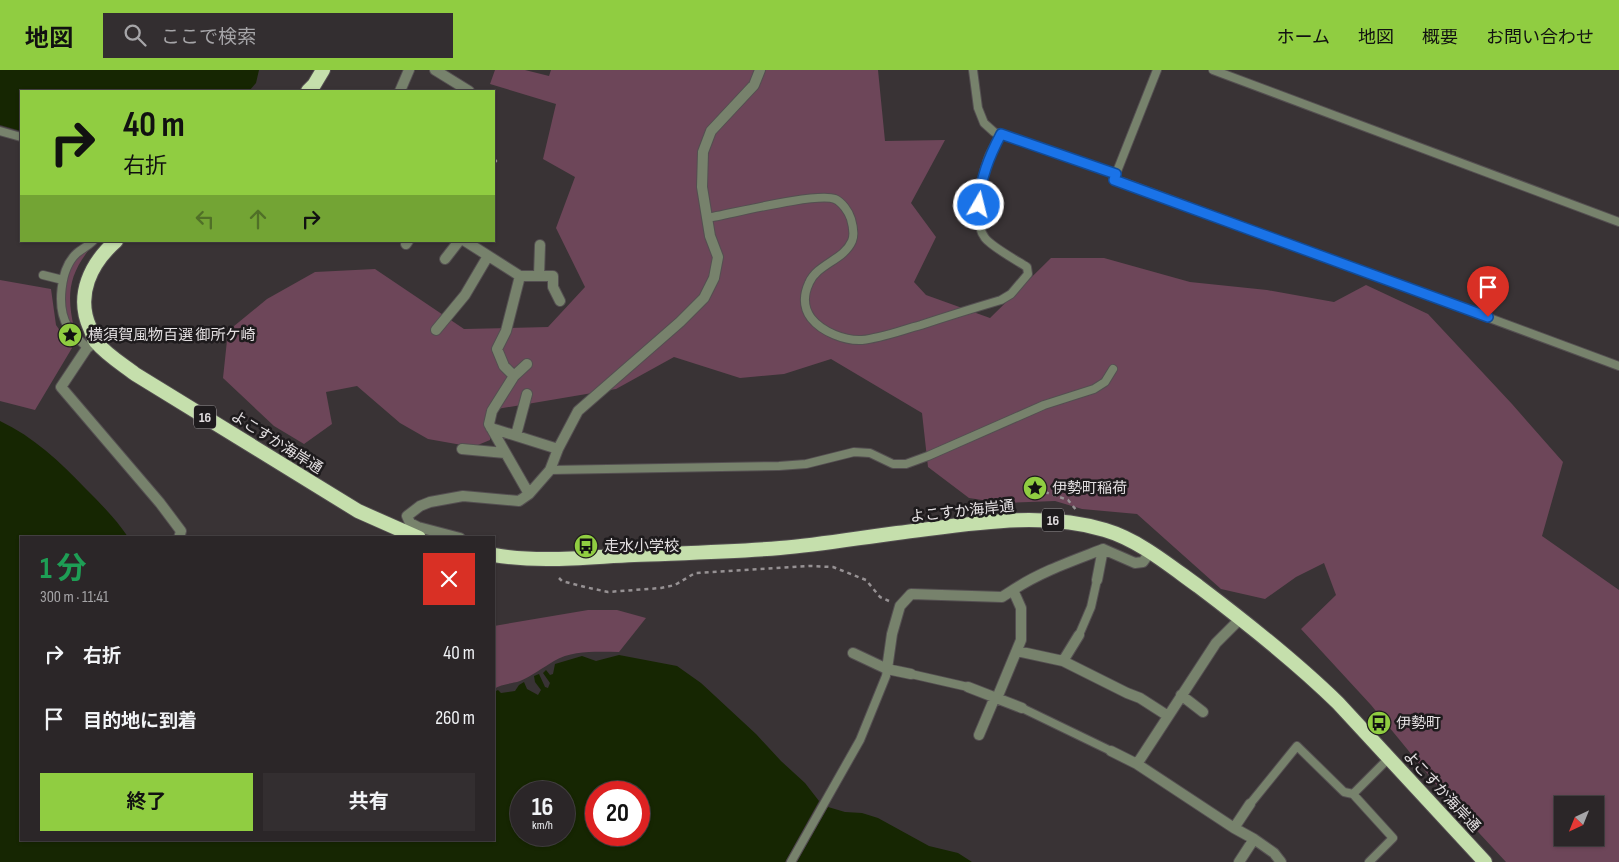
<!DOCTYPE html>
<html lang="ja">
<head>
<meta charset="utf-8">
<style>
  body { margin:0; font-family:"Sofia Sans Condensed","Noto Sans JP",sans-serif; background:#332e30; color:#f1f3f6; height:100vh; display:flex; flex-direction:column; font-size:19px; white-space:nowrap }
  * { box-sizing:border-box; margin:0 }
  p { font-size:16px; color:#a6a5a8 }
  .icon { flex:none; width:28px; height:28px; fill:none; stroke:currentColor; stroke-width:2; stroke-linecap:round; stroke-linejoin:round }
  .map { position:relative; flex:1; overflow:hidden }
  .side { position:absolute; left:20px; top:466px; width:475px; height:305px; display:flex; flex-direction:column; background:#2b2628; border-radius:0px; box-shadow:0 1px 4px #0004,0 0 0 1px #474345 }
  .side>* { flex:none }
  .banner { position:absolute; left:20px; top:20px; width:475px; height:152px; border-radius:0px; box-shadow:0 1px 4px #0004,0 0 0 1px #474345; background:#90cd41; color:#111; overflow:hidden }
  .needle { width:32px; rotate:223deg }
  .fabs { position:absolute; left:1554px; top:726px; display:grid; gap:10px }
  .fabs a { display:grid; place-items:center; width:50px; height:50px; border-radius:0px; background:#2b2628; box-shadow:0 1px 4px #0004,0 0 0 1px #474345; font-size:25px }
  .speed { position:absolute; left:510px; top:711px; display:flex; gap:10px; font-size:25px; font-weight:700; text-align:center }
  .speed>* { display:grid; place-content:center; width:65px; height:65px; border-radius:50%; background:#2b2628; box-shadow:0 1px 4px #0004,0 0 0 1px #474345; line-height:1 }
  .speed small { font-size:12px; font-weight:400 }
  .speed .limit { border:8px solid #d22; background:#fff; color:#111 }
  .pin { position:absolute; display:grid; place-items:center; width:42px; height:42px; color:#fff; margin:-51px -21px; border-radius:50% 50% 50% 0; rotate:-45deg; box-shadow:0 0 5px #0007 }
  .pin .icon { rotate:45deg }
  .me { position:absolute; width:55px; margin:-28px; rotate:8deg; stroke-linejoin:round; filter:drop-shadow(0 0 4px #0008) }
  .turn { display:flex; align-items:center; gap:18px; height:105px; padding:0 20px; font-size:22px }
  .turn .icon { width:65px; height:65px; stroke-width:2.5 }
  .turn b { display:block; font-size:35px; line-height:42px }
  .lanes { display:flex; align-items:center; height:48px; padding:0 20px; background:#0003; justify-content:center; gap:25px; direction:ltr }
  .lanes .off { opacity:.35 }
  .round { display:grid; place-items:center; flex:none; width:52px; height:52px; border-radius:0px; background:#332e30 }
  .headline { display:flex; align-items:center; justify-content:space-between; height:85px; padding:0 20px }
  h1 { font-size:30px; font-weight:700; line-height:38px; color:#1e9e55 }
  .cta { display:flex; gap:10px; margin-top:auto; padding:10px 20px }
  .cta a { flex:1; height:58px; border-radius:0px; background:#90cd41; color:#111; font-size:20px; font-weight:700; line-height:58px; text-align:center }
  .cta a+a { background:#332e30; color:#f1f3f6 }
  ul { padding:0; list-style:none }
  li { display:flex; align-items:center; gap:15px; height:65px; padding:0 20px }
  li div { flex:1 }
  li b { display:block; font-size:19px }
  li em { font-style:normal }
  header { display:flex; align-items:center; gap:30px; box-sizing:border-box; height:70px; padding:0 25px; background:#90cd41; color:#111 }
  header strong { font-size:24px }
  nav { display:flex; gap:28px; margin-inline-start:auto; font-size:18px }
  .search { width:350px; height:45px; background:#332e30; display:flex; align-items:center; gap:12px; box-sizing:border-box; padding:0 18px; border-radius:0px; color:#a6a5a8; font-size:19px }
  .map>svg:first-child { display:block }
  .green { fill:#6d4659; fill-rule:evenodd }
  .water { fill:#162602; fill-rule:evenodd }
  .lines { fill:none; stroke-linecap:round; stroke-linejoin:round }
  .service-casing { stroke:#544f51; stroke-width:10 }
  .minor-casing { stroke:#544f51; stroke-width:12 }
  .trunk-casing { stroke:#544f51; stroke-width:16 }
  .path { stroke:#969193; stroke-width:2.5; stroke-dasharray:4 4; stroke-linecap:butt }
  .service { stroke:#77826c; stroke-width:8 }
  .minor { stroke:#77826c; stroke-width:10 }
  .trunk { stroke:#c5dfac; stroke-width:14 }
  .route-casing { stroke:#114b97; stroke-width:12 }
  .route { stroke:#1a73e8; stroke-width:9 }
  .labels { text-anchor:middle; stroke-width:5; stroke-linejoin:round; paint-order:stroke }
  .shield { fill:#1e1b1d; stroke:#a8a4a6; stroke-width:1 }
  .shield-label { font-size:14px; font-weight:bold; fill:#e3dfe1 }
  .poi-label { font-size:15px; fill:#e3dfe1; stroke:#1e1b1d; text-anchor:start }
  .street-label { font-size:15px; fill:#e3dfe1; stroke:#1e1b1d }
</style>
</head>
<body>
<header>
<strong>地図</strong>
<div class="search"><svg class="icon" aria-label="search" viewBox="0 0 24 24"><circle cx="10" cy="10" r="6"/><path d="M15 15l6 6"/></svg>ここで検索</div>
<nav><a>ホーム</a><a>地図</a><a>概要</a><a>お問い合わせ</a></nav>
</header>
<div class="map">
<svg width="1619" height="792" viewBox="0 0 1619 792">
  <rect width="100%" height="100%" fill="#393335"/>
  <path class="green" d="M495,0H525L549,6L551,0H878L885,71L945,70L911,133L936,167L914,212L926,225L990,248L1051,188H1104L1190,212L1267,220L1334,232L1366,215L1428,244L1512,334L1563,392L1542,466L1619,520V792H1506L1453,735L1371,635L1301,559L1336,525L1324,493L1296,507L1265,529L1221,519L1137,444L1082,439L1055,431L1002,433L969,428L928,397L922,343L831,289L784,304L740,308L674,287L616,319L497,339L491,358L490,370L473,377L428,369L400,353L357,316L326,322L332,354L304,374L274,356L223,308L228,261L267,229L315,202L375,199L464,259L548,257L585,217L556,158L575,107L543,89L556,34L490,14ZM1562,735H1595V768H1562Z
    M88,181C68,207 67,227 74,258C58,243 63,202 78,187C80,184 84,183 88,181Z
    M0,210L51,219L56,255L72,278L35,340L0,331Z
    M588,540H617L646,548L619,582C597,582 573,580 554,591C542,598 532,606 520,611C511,614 501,614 494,619V556Z"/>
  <path class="water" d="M0,0H259L256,13L249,21H21V61L0,55Z
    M0,351C34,367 60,392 85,418C100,433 116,449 128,467L21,468V770H494V622L498,620L501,623L515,621L519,615L524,612L527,619L538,625L541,620L535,612L534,606L539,604L545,617L548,618L550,613L543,603L546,600L550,605L553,604L555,594L582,586L596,591L619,585L677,596L701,613L756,664L781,691L805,713L819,731L785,792H0ZM564,722V765H521V722ZM596,722H639V765H596Z
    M828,737L845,742L862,743L878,748L929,776L958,783L972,792H797Z"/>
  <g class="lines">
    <g class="service-casing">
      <path id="service" d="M973,0L978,38L984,53L994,62L1116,104
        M1157,0L1114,109L1619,296
        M1213,0L1619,152
        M0,61L21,67
        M707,148C731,144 817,122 835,129C842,132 849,142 851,149C853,156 855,164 852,171C844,190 817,194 809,213C803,226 803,237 811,248C822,262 845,271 862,270C882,268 902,260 921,255C948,246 974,238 1001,230L1011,224L1028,204L1027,197C1016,190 992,177 985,168C971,149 981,109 988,89C991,80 997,72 1001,64
        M43,205L63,210
        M87,278C81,271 73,265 68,257C56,238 60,198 77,183C82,179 88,176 93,171
        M550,400L779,396L806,394L854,382L870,383L893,394H906L928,386L1044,335L1094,319L1105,312L1113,299
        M1079,565L1091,537L1097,510
        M911,604L968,617
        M1022,638L1111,681
        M1353,724L1393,768L1369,792
        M1250,734L1297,676L1344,722L1353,724L1389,688
        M791,792L860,670L886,606L887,599"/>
    </g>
    <g class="minor-casing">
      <path id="minor" d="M435,0L469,21
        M400,21L409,0
        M465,171L520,206L506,261L497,279L504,296L514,306L492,341L489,354L529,424
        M406,174L408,171
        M445,189L459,171
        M520,206H553V217L560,231
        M539,206L540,175
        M436,260L465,225L488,186
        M96,271L87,278L61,317L160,433L181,461L179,468
        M514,306L527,294
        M491,358L558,379
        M516,365L527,324
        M462,379L505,383
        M460,468L418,457L410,453L407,446L420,436L430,432L463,426L519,431L529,424L550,400L558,379L578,341L680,252L704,228L714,208L718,187L710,166L702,117L703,82L711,61L754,15L760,0
        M1097,510L1103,479
        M1017,581L1063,591L1127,623L1140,628L1168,646
        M853,583L887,599L911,604
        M1063,591L1079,565
        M887,599L892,564L900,536L911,524L1002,527L1013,520
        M968,617L1022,638
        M1181,625L1203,642
        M997,628L1021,570V538L1013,520C1040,502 1072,491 1103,479L1135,493L1143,492L1150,482
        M979,665L995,627
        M1111,681L1137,694L1234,758L1254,769L1274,783L1281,792
        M1137,694L1216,573L1241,548
        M1234,758L1250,734
        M1239,792L1254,769"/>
    </g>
    <g class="trunk-casing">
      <path id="trunk" d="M308,21L314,15L323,0
        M116,171C91,193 75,225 90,258C92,262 93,268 96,272C107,285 122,294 135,304L358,441L419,468
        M494,485C540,493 588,487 634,485C683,483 732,482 780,478C819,475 858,468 897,463C964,455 1039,440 1105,460C1139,470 1170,496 1198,516C1247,553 1294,590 1338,633L1485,792"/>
    </g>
    <path class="path" d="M494,89L496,91L494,96
      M1045,422L1068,430L1077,441
      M559,508L562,511L585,517L608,522L661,518L675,515L695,503L810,496L833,497L866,510L880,527L889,531"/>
    <use href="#service" class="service"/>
    <use href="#minor" class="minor"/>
    <use href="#trunk" class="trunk"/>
  </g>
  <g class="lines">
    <g class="route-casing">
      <path id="route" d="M979,135C980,109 989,87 1001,64L1116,104L1114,110L1488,247"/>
    </g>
    <use href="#route" class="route"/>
  </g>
  <defs>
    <g id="sight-disc" transform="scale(1.25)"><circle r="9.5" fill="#90cd41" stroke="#1e1b1d"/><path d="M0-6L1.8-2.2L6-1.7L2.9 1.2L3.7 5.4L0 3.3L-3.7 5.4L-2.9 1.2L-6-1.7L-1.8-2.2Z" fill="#111"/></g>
    <g id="bus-disc" transform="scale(1.25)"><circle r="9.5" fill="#90cd41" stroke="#1e1b1d"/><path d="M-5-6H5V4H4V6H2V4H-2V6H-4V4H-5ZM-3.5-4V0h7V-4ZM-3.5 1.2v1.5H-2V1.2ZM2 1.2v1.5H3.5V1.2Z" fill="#111"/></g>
  </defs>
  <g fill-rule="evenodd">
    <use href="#sight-disc" x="70" y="265"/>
    <use href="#sight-disc" x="1035" y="418"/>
    <use href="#bus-disc" x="586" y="476"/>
    <use href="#bus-disc" x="1379" y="653"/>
  </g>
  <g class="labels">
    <g class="shield">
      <rect x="194" y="335.5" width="22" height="23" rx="4"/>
      <rect x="1042" y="438.5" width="22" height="23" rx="4"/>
    </g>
    <g class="shield-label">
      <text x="205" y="352">16</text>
      <text x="1053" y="455">16</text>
    </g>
    <g class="poi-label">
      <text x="88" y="270">横須賀風物百選 御所ケ崎</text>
      <text x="1052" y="423">伊勢町稲荷</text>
      <text x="604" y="481">走水小学校</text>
      <text x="1396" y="658">伊勢町</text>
    </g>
    <g class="street-label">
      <text transform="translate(277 372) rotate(32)" y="5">よこすか海岸通</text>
      <text transform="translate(962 441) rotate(-6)" y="5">よこすか海岸通</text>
      <text transform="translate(1442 721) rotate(47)" y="5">よこすか海岸通</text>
    </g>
  </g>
</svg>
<div class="fabs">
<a><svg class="needle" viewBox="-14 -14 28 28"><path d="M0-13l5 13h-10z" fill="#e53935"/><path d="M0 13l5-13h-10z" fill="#a6a5a8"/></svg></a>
</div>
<div class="speed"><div>16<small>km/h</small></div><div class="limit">20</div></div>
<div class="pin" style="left:1488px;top:247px;background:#d93025"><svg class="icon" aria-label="arrive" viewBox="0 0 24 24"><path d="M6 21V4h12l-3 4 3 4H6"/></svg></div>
<svg class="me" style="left:979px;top:135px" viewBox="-20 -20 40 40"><circle r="17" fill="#1a73e8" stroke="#fff" stroke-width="3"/><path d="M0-11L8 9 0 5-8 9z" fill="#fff"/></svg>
<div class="banner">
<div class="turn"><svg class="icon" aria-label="right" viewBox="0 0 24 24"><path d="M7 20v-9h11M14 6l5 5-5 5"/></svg><div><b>40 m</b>右折</div></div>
<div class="lanes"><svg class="icon off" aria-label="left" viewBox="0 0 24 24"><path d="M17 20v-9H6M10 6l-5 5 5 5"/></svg><svg class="icon off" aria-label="ahead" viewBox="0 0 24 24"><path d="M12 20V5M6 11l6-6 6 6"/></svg><svg class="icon" aria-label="right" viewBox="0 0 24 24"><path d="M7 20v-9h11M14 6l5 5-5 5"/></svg></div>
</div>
<section class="side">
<div class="headline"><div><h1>1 分</h1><p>300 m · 11:41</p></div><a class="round" style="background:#d93025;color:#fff"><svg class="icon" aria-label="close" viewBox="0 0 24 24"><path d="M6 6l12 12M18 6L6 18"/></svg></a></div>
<ul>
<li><svg class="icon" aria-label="right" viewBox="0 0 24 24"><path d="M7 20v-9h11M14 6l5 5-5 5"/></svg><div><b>右折</b></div><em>40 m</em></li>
<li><svg class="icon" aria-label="arrive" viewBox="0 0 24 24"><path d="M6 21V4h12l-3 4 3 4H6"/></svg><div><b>目的地に到着</b></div><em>260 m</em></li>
</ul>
<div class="cta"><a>終了</a><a>共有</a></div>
</section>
</div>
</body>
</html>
